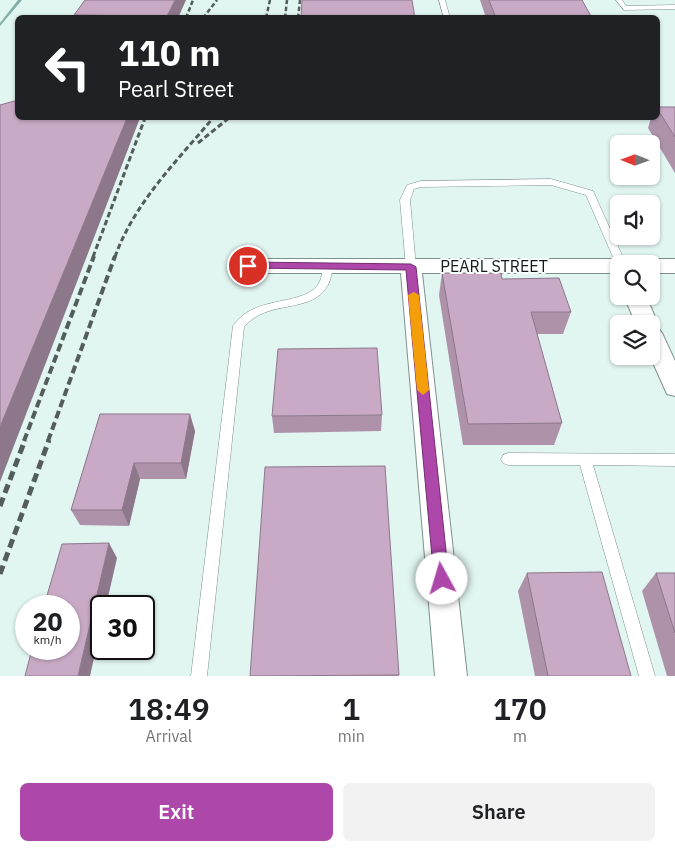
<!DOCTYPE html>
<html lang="en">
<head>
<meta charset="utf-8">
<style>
  body { margin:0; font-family:"IBM Plex Sans",sans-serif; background:#f2f2f2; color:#202124; height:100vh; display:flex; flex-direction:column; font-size:19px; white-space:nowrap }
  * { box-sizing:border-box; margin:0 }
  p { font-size:16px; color:#757577 }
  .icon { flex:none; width:28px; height:28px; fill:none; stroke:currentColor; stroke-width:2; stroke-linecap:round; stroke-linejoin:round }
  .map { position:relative; height:676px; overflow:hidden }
  .panel { display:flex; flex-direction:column; background:#fff; flex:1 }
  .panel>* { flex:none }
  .banner { position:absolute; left:15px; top:15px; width:645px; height:105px; border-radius:8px; box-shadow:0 1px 4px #0004; background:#202124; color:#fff; overflow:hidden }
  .needle { width:32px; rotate:271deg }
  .buttons { position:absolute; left:610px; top:135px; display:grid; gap:10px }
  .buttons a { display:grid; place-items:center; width:50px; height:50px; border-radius:8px; background:#fff; box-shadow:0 1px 4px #0004; font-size:25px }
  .speed { position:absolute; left:15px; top:595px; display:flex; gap:10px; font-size:25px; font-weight:700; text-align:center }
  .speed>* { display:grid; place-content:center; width:65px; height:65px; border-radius:50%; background:#fff; box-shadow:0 1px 4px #0004; line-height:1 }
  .speed small { font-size:12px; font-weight:400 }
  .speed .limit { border:2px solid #111; border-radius:8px; background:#fff; color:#111 }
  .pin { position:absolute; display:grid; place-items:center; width:42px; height:42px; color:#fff; margin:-21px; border:2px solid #fff; border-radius:50%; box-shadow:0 1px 5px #0007 }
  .me { position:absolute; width:55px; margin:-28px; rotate:354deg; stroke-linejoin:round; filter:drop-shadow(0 0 4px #0008) }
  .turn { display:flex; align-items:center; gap:18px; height:105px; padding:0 20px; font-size:22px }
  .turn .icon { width:65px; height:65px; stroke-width:2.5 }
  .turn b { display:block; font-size:35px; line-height:42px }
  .eta { display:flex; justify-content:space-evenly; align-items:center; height:85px; text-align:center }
  .eta b { font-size:30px; font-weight:600; line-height:35px }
  .cta { display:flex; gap:10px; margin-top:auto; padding:10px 20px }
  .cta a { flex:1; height:58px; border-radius:8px; background:#ae47aa; color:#fff; font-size:20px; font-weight:600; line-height:58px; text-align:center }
  .cta a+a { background:#f2f2f2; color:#202124 }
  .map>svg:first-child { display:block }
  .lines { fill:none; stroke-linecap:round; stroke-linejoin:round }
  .stream { fill:#80b0a7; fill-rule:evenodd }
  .lane-casing { stroke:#7f918d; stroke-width:1 }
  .street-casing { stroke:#7f918d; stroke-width:2 }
  .lane { fill:#fff; fill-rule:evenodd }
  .street { fill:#fff; fill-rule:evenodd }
  .rail-far3 { stroke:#535e5c; stroke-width:2.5; stroke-dasharray:4.5 2.5; stroke-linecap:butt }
  .rail-far2 { stroke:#535e5c; stroke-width:3; stroke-dasharray:5.5 3; stroke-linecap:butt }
  .rail-far1 { stroke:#535e5c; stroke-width:4; stroke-dasharray:8 4; stroke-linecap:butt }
  .rail { stroke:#535e5c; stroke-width:5; stroke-dasharray:9 5; stroke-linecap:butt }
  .wall { fill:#ad92aa }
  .shaded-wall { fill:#8d778b }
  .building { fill:#c9aac6; stroke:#8d778b }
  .route { fill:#ae47aa; stroke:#712e6e }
  .slow { fill:#f59e0b }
  .labels { text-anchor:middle; stroke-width:4; stroke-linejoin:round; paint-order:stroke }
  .street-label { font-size:16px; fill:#131a19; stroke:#fafefd }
</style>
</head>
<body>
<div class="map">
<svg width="675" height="676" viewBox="0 0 675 676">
  <rect width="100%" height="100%" fill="#e1f5f1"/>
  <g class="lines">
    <path class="stream" d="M18,0H22L0,26V23Z"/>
    <g class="lane-casing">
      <path id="lane" d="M439,0H445L450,18H444Z
        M616,0H622L626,6L675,5V9L624,10Z
        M551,179L593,191L626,264H619V267L616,264L586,195L551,185L421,187L414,189L410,200L416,267L411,270L406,267L400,200L407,185L421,181Z
        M328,263L333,266C332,272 331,279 328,285C312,315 268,298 244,327L207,676H191L233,326C254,293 308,308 320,281C322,277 322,271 323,266Z
        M508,453L675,454V466L593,465L655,676H639L580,465H508L503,463L501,459L503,455Z"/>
    </g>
    <g class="street-casing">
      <path id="street" d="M248,259H619L628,264H619V273H422L467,676H435L401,273H248L241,271L238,266L241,261Z
        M651,259H675V273H651V264H642Z
        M624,296H646L658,324L657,327L662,333L675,361V396L667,394L650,356L651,324H636Z"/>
    </g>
    <use href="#lane" class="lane"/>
    <use href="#street" class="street"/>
    <path class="rail-far3" d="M186,18L193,0
      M203,18L217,0
      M266,18L270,0
      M285,18L287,0
      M298,18L300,0"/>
    <path class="rail-far2" d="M198,143L229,118
      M93,257L145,118
      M115,257C134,203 177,161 213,118"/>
    <path class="rail-far1" d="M24,441L94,256
      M48,441L115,256"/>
    <path class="rail" d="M0,506L25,440
      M0,574L49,440"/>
  </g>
  <path class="wall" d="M85,0L178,18H75L74,15Z
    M480,0H582L592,18H486Z
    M658,107H675V173L648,128L651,118H658Z
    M442,273L502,279L571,312L563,334H537L562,423L554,445H463L439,295Z
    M100,414L195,431L186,479H140L129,526L80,525L71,510Z
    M382,415L381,431L274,433L272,416Z
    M527,573L631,676H535L518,591Z
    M656,573H675V676H667L642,591Z
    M399,675V676H250Z"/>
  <path class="shaded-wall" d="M175,0H186L178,18H167V16Z
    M127,118H140L0,482V427Z
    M190,414L195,431L186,479L181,463Z
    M134,463L140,479L129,526L122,510Z
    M109,543L117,558L106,606H101V627L90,676H78Z"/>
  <path class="building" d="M85,0H175L167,16L74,15Z
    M302,0H412L415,18H301Z
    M489,0H582L592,18H496Z
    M18,100V118H127L0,427V105Z
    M658,107H675V137L658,110Z
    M442,273H501L502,279L559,278L571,312H531L562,423L468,424Z
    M377,348L382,415L272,416L278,349Z
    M100,414H190L181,463H134L122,510H71Z
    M385,466L399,675L250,676L265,467Z
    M109,543L78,676H25L32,649H69V606H44L62,544Z
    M602,572L631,676H548L527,573Z
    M656,573H675V633Z"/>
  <path class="route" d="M248,262L411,264L416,267L449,579L447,584L442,586L436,584L434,579L406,270L245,268V263Z"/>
  <path class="slow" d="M414,292L419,295L429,390L423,395L417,390L408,295Z"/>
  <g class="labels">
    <g class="street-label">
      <text x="494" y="272">PEARL STREET</text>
    </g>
  </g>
</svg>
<div class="buttons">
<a><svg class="needle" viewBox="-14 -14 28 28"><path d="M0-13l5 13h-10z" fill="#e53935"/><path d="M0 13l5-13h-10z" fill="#757577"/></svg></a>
<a><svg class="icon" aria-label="sound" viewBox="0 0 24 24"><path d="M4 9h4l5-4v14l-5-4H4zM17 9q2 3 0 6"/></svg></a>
<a><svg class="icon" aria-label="search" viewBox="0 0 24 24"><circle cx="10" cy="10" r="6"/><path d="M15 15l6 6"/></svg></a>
<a><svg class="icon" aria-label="layers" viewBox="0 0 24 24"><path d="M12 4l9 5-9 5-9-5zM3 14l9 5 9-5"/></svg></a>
</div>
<div class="speed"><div>20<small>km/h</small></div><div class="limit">30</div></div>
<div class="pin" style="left:248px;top:266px;background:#d93025"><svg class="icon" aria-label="arrive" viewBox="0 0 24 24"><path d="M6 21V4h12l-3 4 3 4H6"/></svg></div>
<svg class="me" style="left:442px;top:579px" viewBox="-20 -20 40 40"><circle r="19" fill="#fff"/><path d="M0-13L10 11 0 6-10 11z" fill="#ae47aa"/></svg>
<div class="banner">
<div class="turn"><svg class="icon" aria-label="left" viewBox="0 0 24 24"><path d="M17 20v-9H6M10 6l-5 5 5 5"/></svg><div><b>110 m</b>Pearl Street</div></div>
</div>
</div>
<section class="panel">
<div class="eta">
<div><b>18:49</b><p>Arrival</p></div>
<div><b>1</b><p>min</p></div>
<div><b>170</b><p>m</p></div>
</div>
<div class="cta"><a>Exit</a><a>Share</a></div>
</section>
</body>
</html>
